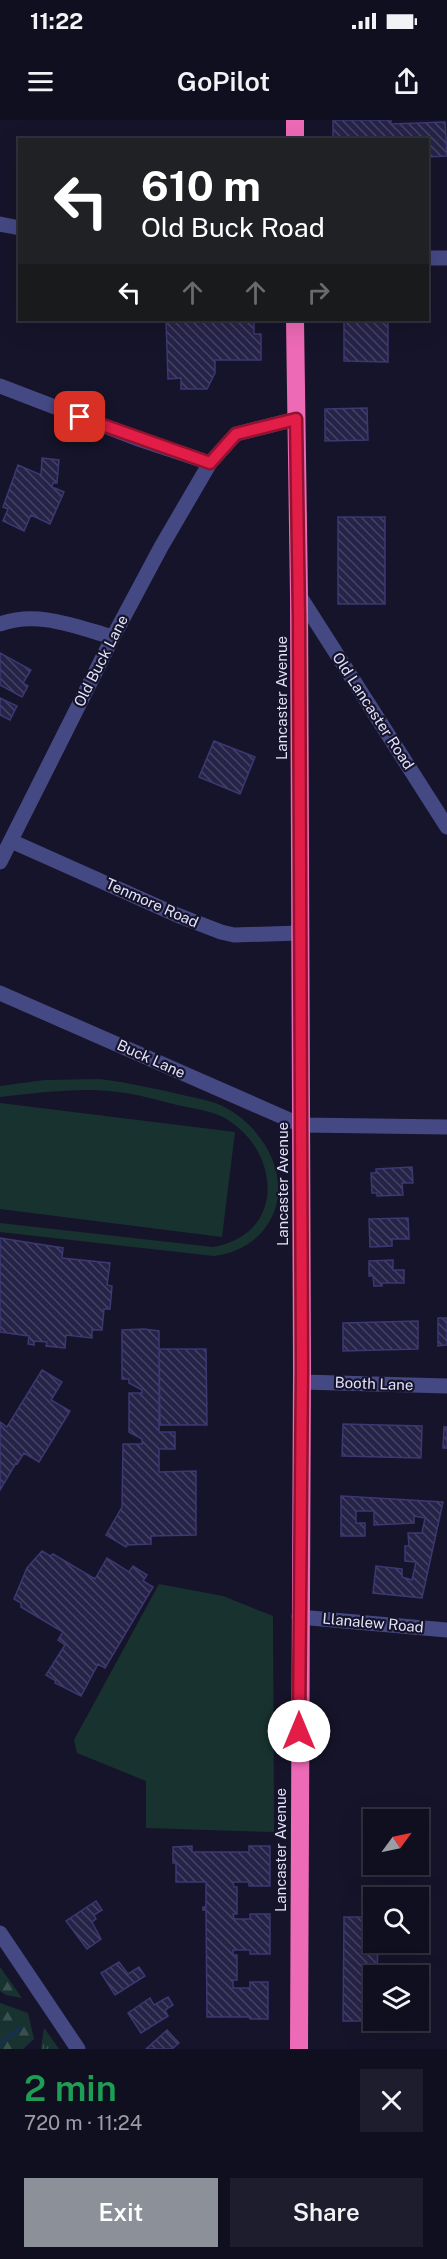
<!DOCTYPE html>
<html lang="en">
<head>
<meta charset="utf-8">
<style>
  body { margin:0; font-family:"Public Sans",sans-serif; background:#1e1d2d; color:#f1f3f6; height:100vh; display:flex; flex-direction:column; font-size:22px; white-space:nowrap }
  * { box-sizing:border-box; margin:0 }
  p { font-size:20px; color:#9c9ca5 }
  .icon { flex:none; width:33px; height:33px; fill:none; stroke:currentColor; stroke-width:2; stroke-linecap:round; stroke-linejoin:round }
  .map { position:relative; height:1929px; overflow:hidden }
  .details { display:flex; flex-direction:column; background:#100f20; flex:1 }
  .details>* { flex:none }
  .banner { position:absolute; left:18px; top:18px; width:411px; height:183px; border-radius:0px; box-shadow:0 6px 24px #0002,0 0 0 2px #302f3e; background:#202124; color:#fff; overflow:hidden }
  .needle { width:39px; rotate:57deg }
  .controls { position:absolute; left:363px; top:1689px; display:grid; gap:12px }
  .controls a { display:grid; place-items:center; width:66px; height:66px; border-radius:0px; background:#100f20; box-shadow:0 6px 24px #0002,0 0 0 2px #302f3e; font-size:30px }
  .pin { position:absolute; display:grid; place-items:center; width:51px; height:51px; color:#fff; margin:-26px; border-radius:12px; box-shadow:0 3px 9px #0006 }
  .me { position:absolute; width:66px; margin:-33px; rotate:0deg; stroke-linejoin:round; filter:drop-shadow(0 0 4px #0008) }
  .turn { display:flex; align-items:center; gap:21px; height:126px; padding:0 24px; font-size:27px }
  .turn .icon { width:78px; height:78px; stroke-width:2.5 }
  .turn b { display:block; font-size:42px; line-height:51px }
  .lanes { display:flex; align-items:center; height:57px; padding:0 24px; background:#0003; justify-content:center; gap:30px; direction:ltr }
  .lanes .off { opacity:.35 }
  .round { display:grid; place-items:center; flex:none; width:63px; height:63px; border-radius:0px; background:#1e1d2d }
  .overview { display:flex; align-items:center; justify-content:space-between; height:102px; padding:0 24px }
  h1 { font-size:36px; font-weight:600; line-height:45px; color:#1e9e55 }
  .cta { display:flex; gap:12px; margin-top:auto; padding:12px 24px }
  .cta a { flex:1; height:69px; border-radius:0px; background:#8c9099; color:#fff; font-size:24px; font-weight:600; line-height:69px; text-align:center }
  .cta a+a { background:#1e1d2d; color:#f1f3f6 }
  .status { display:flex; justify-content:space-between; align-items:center; height:42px; padding:0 30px; background:#100f20; direction:ltr }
  .status svg { height:16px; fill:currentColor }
  header { display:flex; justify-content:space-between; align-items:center; height:78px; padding:0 24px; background:#100f20; font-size:27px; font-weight:600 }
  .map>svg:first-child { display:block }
  .grass { fill:url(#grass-tufts) }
  .forest { fill:url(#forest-firs) }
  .pitch { fill:#18332f }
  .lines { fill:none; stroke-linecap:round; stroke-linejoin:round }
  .stream { stroke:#16304c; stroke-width:4.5 }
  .building { fill:url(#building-back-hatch); stroke:#3d3772; stroke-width:1.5 }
  .minor { stroke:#454983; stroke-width:15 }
  .highway { stroke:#ed6ab6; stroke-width:18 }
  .route-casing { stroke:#92132f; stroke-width:15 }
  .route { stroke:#e11d48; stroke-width:10 }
  .labels { text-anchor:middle; stroke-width:4.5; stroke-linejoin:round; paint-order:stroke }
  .street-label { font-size:15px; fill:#e1e1fb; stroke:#16142a }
</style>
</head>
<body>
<div class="status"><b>11:22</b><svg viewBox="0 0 49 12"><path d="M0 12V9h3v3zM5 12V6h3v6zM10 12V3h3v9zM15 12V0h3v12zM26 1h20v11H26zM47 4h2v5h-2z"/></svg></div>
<header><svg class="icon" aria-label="menu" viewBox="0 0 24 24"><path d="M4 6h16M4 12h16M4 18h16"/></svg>GoPilot<svg class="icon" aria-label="share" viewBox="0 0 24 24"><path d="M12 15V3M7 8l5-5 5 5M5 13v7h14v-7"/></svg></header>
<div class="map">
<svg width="447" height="1929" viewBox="0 0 447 1929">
  <defs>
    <pattern id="grass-tufts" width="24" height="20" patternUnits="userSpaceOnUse" patternTransform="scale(1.5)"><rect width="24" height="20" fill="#18332f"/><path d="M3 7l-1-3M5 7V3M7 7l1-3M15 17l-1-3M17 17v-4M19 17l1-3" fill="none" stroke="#39504e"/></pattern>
    <pattern id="forest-firs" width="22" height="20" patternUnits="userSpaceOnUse" patternTransform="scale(1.5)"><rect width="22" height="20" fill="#18332f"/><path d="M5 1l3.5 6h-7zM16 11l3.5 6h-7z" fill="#39504e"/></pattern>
    <pattern id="building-back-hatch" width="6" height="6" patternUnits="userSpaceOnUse" patternTransform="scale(1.5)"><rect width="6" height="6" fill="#262348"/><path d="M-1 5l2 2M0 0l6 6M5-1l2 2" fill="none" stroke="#454363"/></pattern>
  </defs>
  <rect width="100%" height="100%" fill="#16142a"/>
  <path class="grass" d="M44,1908L59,1929H41Z"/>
  <path class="forest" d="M0,1847L22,1878L6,1875L0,1871Z
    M0,1883L28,1893L34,1919L23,1929H0Z"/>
  <path class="pitch" d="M100,959C130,963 158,969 187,976C200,979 214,981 226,988C269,1011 298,1070 262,1112C249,1126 233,1134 214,1136L0,1112V1103L213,1127C289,1114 280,1026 221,996C207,990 191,988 177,985C157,980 138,974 118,972C79,967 39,973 0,977V966L45,960Z
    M0,983L235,1012L222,1117L0,1089Z
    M159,1464L223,1476L273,1496L274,1712L146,1708V1661L77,1633L74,1620Z"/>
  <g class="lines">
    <path class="stream" d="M0,1924L20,1908"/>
  </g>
  <path class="building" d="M333,0H391V4L445,2L447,36L428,37V20H333Z
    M166,200H254V214H261V240H215V253L207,269H181V258L168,259Z
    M334,200H419V201H388V242L344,241V201Z
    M367,288L368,320L325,321V289Z
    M42,338L59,340L57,363H53L52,367L64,372L50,404L31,395L24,411L3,401L8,389L3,387L18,345L41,355Z
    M338,397H385V484H338Z
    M0,533L31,550L23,563L28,566L22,577L0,565Z
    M0,578L17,586L10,600L0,595Z
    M214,621L255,637L240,674L199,657Z
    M412,1047L413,1063H402L403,1075L377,1076V1073H372L371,1053H376V1049Z
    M408,1098L409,1119H392V1126L370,1127L369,1099Z
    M0,1118L63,1128L62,1138L110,1143L107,1165L112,1166L110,1189H104L102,1210H92V1218L66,1215L65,1228L46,1226L47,1222L34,1221V1225L28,1224L29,1216L0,1212Z
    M393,1140V1150H404V1163H382V1166H374L373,1156H369V1141Z
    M438,1198H447V1225L438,1226Z
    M418,1201V1229L343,1231V1203Z
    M144,1209L159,1211V1312H175V1329H159V1352L196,1351V1415L151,1416V1424L127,1425L126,1427L106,1415L122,1387L123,1324H142V1319L129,1312V1273H142V1270L129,1263V1259H122V1210Z
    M159,1229H206L207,1305H160Z
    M42,1250L62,1262L51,1280L70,1291L39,1342L24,1333L17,1344L16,1343L0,1370V1302L7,1307Z
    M343,1304L422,1306L421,1338L342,1336Z
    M444,1307H447V1328H443Z
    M341,1376L443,1382L422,1478L373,1473L376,1446L402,1449V1457L412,1460L416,1442L405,1441V1426H409L408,1413H422L425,1398L414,1396V1403L374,1405V1391H356V1403H365V1416H341Z
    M42,1431L50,1436L53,1434L95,1459L107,1438L129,1452L133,1446L147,1455L143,1461L153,1467L105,1548L98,1544L81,1576L55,1563L56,1561L46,1555L65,1525L58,1520L63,1512L21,1487V1483L14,1479L27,1448Z
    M192,1726V1732H249V1726H270V1766H249V1762H233L234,1767H237V1794H233L234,1799H250V1794H270V1834H250V1830H233V1835H237V1860H233V1868H250V1862H268V1899H250L249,1897H207L206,1790H203V1787H206V1762H176V1743H173V1727Z
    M96,1781L102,1790L94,1795L96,1799L92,1802L101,1819L87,1829L66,1801Z
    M344,1797H374V1822H378L377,1856H374V1900L377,1901H343Z
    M119,1842L128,1854L139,1847L145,1856L115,1875L101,1853Z
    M168,1877L173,1885L165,1890L168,1896L141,1913L128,1893L150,1878L154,1885Z
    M167,1910L179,1923L172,1929H146Z"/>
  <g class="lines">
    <path class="minor" d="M0,104L20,108
      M428,138H447
      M0,266L141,320L210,343L236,314L296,299
      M299,475L447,707
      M0,504C38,490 76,507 113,517
      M11,721L177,795L221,812L234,815L300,813
      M0,742L113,517L161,427L210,343
      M0,873L301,1005L447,1007
      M302,1262L447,1266
      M299,1497L447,1510
      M0,1813L78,1929"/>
    <path class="highway" d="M295,0V20
      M295,200L299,475L302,1249L299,1929"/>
  </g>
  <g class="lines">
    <g class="route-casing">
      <path id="route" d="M80,297L210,343L236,314L296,299L299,498L302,1249L299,1611"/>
    </g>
    <use href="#route" class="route"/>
  </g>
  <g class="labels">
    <g class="street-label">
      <text transform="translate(101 541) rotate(-63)" y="5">Old Buck Lane</text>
      <text transform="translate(282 578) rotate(-90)" y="5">Lancaster Avenue</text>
      <text transform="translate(373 591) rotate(57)" y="5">Old Lancaster Road</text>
      <text transform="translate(152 783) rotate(24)" y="5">Tenmore Road</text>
      <text transform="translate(151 939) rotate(24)" y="5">Buck Lane</text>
      <text transform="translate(283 1064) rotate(-90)" y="5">Lancaster Avenue</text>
      <text transform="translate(374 1264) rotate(2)" y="5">Booth Lane</text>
      <text transform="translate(373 1503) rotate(5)" y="5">Llanalew Road</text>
      <text transform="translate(281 1730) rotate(-90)" y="5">Lancaster Avenue</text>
    </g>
  </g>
</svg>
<div class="controls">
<a><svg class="needle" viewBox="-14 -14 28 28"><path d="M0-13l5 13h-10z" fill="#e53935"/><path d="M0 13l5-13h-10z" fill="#9c9ca5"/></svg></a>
<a><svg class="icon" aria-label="search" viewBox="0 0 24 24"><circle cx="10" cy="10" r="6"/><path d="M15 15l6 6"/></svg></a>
<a><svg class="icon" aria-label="layers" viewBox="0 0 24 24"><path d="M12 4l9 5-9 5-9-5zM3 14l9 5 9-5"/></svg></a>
</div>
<div class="pin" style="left:80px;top:297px;background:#d93025"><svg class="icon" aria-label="arrive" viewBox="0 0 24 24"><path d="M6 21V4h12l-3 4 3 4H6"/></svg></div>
<svg class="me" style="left:299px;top:1611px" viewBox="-20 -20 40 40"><circle r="19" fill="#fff"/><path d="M0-13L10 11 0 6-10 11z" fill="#e11d48"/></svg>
<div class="banner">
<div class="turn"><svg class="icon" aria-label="left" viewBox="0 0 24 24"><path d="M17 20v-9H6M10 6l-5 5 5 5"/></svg><div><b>610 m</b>Old Buck Road</div></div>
<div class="lanes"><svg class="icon" aria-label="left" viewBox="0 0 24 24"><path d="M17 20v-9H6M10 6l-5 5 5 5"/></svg><svg class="icon off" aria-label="ahead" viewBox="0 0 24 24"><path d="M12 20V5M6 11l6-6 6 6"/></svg><svg class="icon off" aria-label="ahead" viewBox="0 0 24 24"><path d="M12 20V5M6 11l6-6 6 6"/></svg><svg class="icon off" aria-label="right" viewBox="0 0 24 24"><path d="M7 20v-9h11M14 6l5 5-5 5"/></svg></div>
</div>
</div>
<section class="details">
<div class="overview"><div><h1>2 min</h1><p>720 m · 11:24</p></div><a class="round"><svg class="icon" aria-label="close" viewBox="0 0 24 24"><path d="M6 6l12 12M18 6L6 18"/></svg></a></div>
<div class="cta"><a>Exit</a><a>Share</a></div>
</section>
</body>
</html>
